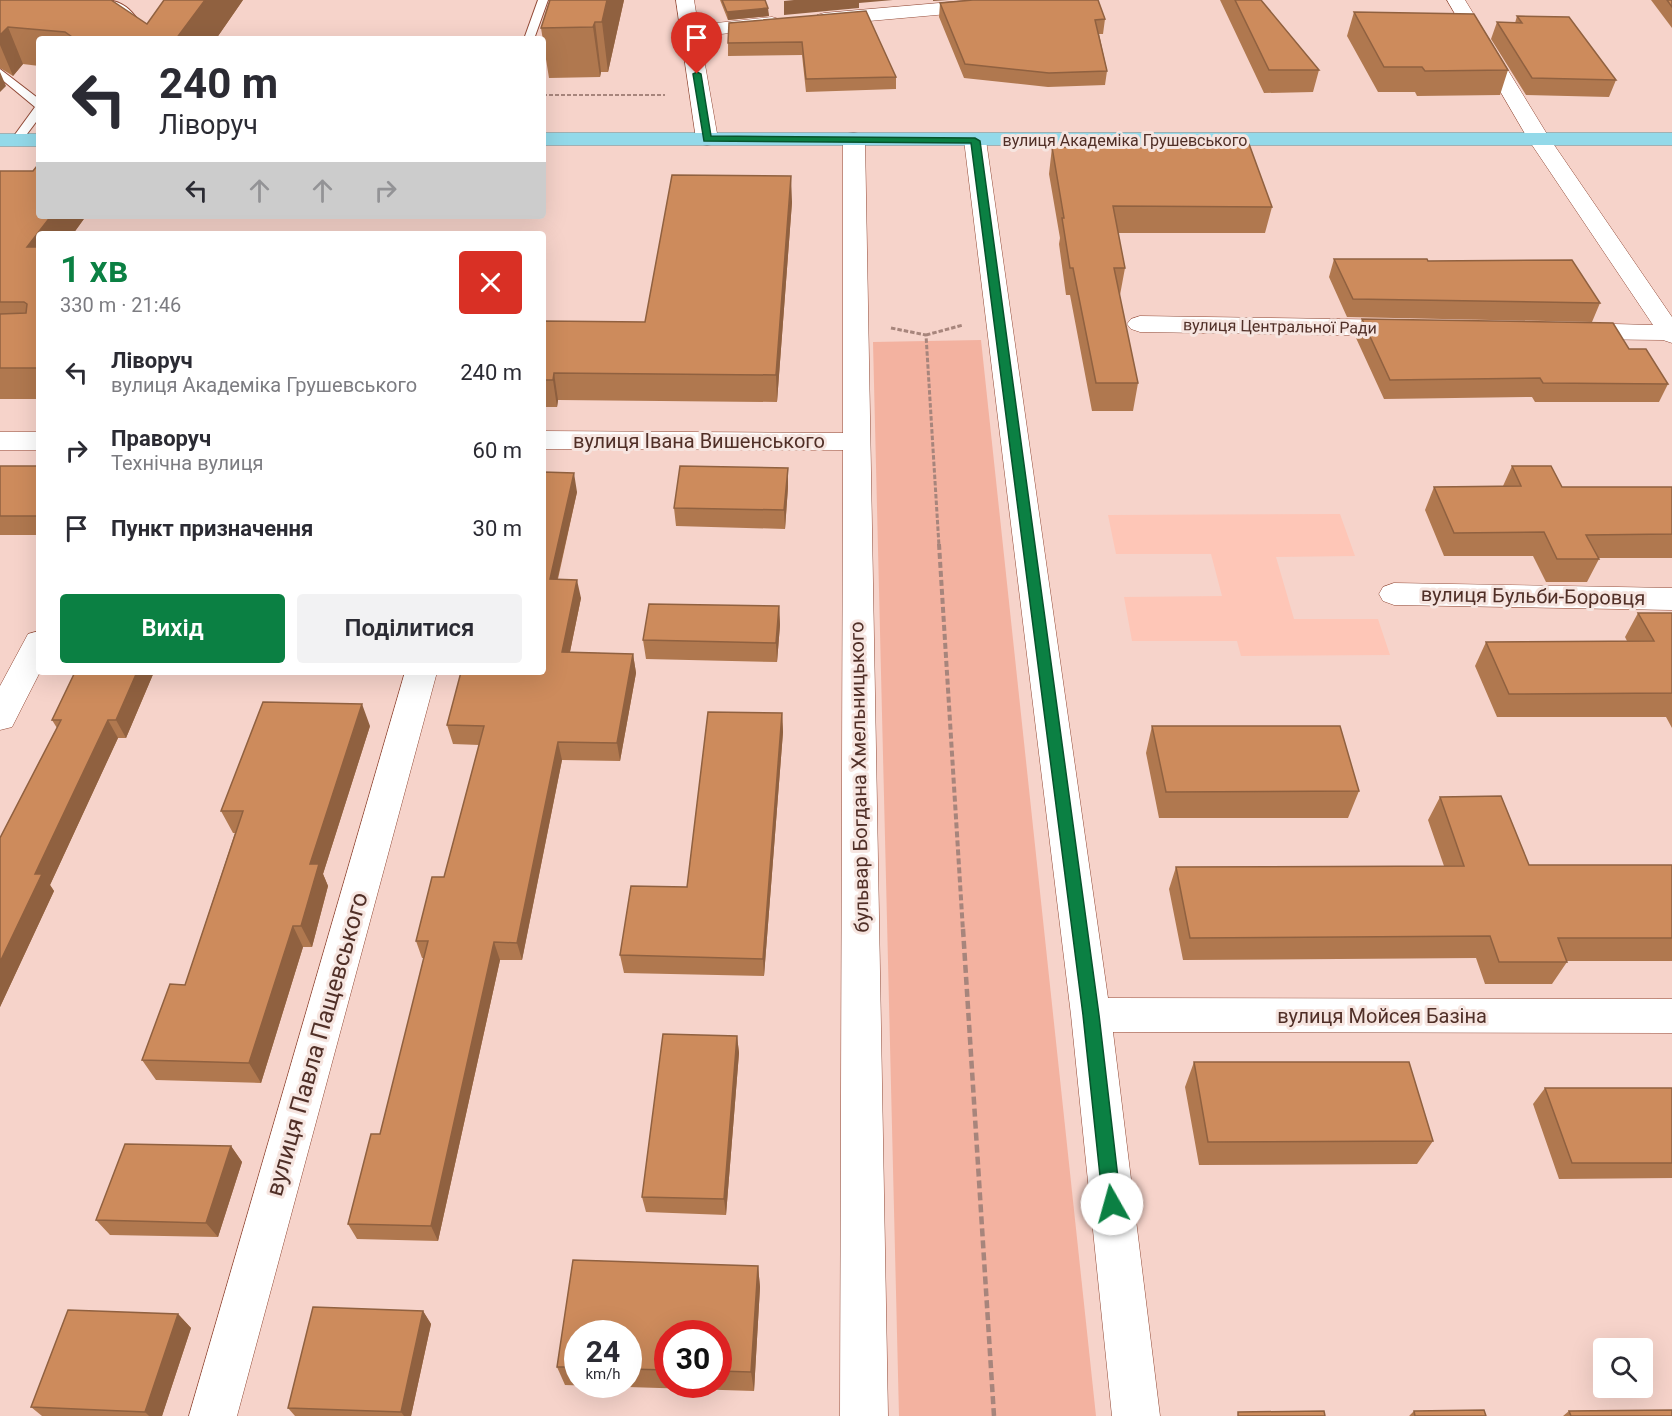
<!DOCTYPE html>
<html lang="uk">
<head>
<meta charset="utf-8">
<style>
  body { margin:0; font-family:Roboto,sans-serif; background:#f2f2f3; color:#2b2b33; height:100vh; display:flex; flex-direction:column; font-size:22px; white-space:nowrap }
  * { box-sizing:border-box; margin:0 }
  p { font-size:20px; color:#7c7c81 }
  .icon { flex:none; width:33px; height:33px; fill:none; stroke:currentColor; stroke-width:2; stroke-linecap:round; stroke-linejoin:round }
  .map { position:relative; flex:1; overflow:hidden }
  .panel { position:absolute; left:36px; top:231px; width:510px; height:444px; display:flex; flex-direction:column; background:#fff; border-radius:6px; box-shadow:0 6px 24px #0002 }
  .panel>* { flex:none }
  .hud { position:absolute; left:36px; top:36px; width:510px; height:183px; border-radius:6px; box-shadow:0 6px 24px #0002; background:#fff; color:#2b2b33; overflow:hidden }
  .controls { position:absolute; left:1593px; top:1338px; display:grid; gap:12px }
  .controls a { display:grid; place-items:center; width:60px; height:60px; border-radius:6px; background:#fff; box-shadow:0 6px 24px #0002; font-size:30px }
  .speed { position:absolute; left:564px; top:1320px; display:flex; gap:12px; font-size:30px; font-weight:700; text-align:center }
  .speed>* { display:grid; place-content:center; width:78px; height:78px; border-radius:50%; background:#fff; box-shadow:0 6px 24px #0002; line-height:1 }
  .speed small { font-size:15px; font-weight:400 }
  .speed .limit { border:9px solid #d22; background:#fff; color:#111 }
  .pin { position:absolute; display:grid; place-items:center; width:51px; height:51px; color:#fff; margin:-62px -26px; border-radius:50% 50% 50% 0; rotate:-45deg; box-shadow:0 0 6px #0007 }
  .pin .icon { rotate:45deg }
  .me { position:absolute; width:66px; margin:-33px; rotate:353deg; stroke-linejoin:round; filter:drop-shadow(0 0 4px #0008) }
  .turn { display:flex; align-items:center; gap:21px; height:126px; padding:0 24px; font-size:27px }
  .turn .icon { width:78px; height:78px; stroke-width:2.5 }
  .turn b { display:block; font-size:42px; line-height:51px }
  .lanes { display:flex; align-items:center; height:57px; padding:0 24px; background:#0003; justify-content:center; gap:30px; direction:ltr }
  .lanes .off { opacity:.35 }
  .round { display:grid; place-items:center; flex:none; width:63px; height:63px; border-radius:6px; background:#f2f2f3 }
  .headline { display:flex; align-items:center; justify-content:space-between; height:102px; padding:0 24px }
  h1 { font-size:36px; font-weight:600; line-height:45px; color:#0b8043 }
  .cta { display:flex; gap:12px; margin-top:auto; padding:12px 24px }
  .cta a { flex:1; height:69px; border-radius:6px; background:#0b8043; color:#fff; font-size:24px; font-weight:600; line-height:69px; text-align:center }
  .cta a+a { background:#f2f2f3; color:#2b2b33 }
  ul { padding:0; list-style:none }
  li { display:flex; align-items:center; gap:18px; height:78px; padding:0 24px }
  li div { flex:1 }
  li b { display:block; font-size:22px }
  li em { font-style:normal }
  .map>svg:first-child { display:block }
  .built { fill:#fec6b7 }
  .green { fill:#f3b2a0 }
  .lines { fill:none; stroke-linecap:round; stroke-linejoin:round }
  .lane-casing { stroke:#914936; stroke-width:2 }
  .street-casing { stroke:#914936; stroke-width:1 }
  .primary-casing { stroke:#4d8d9b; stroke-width:1 }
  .path-far3 { stroke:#a7857c; stroke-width:2; stroke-dasharray:4 2; stroke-linecap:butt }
  .path-far2 { stroke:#a7857c; stroke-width:3; stroke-dasharray:4.5 2; stroke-linecap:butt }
  .path-far1 { stroke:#a7857c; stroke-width:4; stroke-dasharray:6 3; stroke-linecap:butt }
  .path { stroke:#a7857c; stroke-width:4.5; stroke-dasharray:8 4; stroke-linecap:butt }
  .lane { fill:#fff; fill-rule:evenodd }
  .street { fill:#fff; fill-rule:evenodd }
  .primary { fill:#93d9e9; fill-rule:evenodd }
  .wall { fill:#b0784f; fill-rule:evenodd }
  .shaded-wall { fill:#906140 }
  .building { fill:#cd8b5c; stroke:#906140; stroke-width:1.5 }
  .route { fill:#0b8043; stroke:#07532c; stroke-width:1.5 }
  .labels { text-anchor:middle; stroke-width:6; stroke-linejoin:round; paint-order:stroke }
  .far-street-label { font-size:16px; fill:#502f27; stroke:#f6e5e0 }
  .street-label { font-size:20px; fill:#502f27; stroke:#f6e5e0 }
  .near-street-label { font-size:24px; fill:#502f27; stroke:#f6e5e0 }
</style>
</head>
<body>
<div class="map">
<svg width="1672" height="1416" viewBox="0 0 1672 1416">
  <rect width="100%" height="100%" fill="#f6d3ca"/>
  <path class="built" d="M1340,514L1355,556L1276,557L1294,619H1378L1390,655L1241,656L1237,641H1132L1124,597L1222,596L1211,554H1116L1108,515Z"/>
  <path class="green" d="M981,340L1096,1416H899L873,342Z"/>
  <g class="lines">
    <g class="lane-casing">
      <path id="lane" d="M104,0C129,0 138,20 151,39H141L117,8Z
        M538,0H548L534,39H524Z
        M0,69L39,99V118L21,142H13L11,140L35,107L0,78Z"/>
    </g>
    <g class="street-casing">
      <path id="street" d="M676,0H694L698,25L772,17L779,19L782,23L779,27L772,29L700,36L718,139L715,144L707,145L699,144L696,139Z
        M974,0H1046L1044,4L1037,6L824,25L817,23L815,19L817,15L824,13Z
        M1447,0H1465L1550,139L1672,317V343L1663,340L1574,339L1565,336L1561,331L1565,326L1574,323L1653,325L1528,139Z
        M854,133L862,134L865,139L888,1416H840L843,450L543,449V431L843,433V139L846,134Z
        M975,134L983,135L986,140L1108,998L1672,999V1033L1113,1032L1160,1416H1112L1071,1015L964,140L967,135Z
        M1140,316L1405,320L1414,323L1418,328L1414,333L1405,336L1140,332L1131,329L1127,324L1131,319Z
        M0,432H39V450H0Z
        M1394,583L1672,588V610L1394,605L1383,601L1379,594L1383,587Z
        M39,631L40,672L12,727L0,730V686L28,634Z
        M405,672H437L237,1416H189Z"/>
    </g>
    <g class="primary-casing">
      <path id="primary" d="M543,133H1672V145H543Z
        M0,134H39V146H0Z"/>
    </g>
    <path class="path-far3" d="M543,95H665"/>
    <path class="path-far2" d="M891,328L926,335L939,546
      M926,335L963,325"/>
    <path class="path-far1" d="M939,544L963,931"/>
    <path class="path" d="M963,929L994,1416"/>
    <use href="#lane" class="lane"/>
    <use href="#street" class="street"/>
    <use href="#primary" class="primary"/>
  </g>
  <path class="wall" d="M0,0L147,24L243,0L216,39H39V66L23,64L13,76L0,68Z
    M550,0H624L608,72H601L600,77L549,78L541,28Z
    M720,0H765L769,16L728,20Z
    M1220,0H1261L1319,70L1313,92L1264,93Z
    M1651,0H1672V28Z
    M940,3L1105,19L1103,34H1099L1107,71L1105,85L1048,87L964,78L939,17Z
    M866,11L896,77V89L806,92L802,55L728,56V43Z
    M1354,12L1508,70L1500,95L1417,96L1415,92H1378L1347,36Z
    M1517,16L1616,80L1609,97L1526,95L1491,39L1497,22L1515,23Z
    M1052,147L1272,207L1265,233H1118L1125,268L1120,295H1119L1138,383L1133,411H1092L1070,295H1066L1059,244L1060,238L1049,174Z
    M0,171H33L39,216H86L73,234H39V399H0Z
    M792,202L777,402L558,400L557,407H543V321L645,322Z
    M1334,259L1428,261L1600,303L1592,322L1347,317L1329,277Z
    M1362,319L1629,349L1668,384L1659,402H1535L1532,397L1384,399L1356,338Z
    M0,466H39V535H0Z
    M1512,466L1562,487H1672V558H1598L1599,559L1587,582H1546L1533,556H1444L1425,510L1434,487L1503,486Z
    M543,472L577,492L558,579L581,598L570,652L633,654L636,673L620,761L562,760L522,960H500L438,1241L357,1239L348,1224L380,1134L424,958H422L416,941L444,877L479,745L453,744L447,725Z
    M788,487L785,529L676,526L674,508Z
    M779,606L780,625L777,662L646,659L643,640Z
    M1638,613H1672V728L1666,717H1497L1475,666L1486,642L1627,641L1625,637Z
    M75,672H154L126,738H118L50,885L54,891L0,1007V838L57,728L52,720Z
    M782,713L783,732L764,976L624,973L620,955L687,887Z
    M370,726L323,874L328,886L312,947H303L261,1083L156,1080L142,1060L185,985L235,833H233L221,811Z
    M1152,726L1359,791L1348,818H1159L1146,753Z
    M1440,797L1529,865H1672V961H1566L1567,962L1552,984H1485L1476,958L1183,960L1169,889L1176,867L1444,866L1428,820Z
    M737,1036L739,1053L726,1215L646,1212L642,1197Z
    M1194,1062L1433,1141L1417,1164L1199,1165L1185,1087Z
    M1545,1088H1672V1178L1559,1179L1533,1104Z
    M231,1146L242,1162L218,1237L110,1235L96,1220Z
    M573,1260L758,1266L760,1287L754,1391L565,1385L557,1367ZM578,1334H628V1384H578ZM668,1334H718V1384H668Z
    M423,1311L431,1324L411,1416H295L288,1408Z
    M178,1314L191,1328L162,1416H42L31,1407Z
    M1414,1411L1486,1416H1409Z
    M1569,1411L1672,1416H1563Z"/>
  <path class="shaded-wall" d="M205,0H243L216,39H176Z
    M607,0H624L608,72L602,22Z
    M794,0H893L859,3V8L784,15V1Z
    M933,0H949L933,1Z
    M768,8L769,16L728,20L727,12Z
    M595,22L601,72L600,77L593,27Z
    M8,27L23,64L13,76L0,45V35Z
    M0,72L6,86L0,92Z
    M791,176L792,202L777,402L776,375Z
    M51,216H86L73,234H39V273L27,247Z
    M554,373L558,400L557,407L553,380Z
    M788,468V487L785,529L784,510Z
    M574,473L577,492L553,598L550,579Z
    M577,580L581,598L566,671L562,652Z
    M779,606L780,625L777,662L776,643Z
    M633,654L636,673L620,761L617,743Z
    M137,672H154L126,738L116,720Z
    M362,704L370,726L323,874L328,886L312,947L301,926L310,864Z
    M782,713L783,732L764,976L763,959Z
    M108,720L118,738L50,885L54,891L0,1007V962L35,874Z
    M558,742L562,760L522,960L517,943Z
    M293,926L303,947L261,1083L249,1063Z
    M494,942L500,960L438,1241L431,1226Z
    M737,1036L739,1053L726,1215L724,1199Z
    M231,1146L242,1162L218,1237L206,1223Z
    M758,1266L760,1287L754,1391L751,1372Z
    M423,1311L431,1324L411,1416H404L401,1412Z
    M178,1314L191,1328L162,1416H149L145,1412Z"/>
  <path class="building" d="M0,0H111L147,24L164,0H205L176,39H75L65,32L8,27L0,35Z
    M550,0H607L602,22H595L593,27L541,28Z
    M722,0H765L768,8L727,12Z
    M973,0H1098L1105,19L1095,20L1107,71L1049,73L965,64L940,3Z
    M1235,0H1261L1319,70H1269Z
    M1667,0H1672V7Z
    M866,11L896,77L806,79L802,42L728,43L729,23Z
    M1354,12L1474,14L1508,70L1425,71L1422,67H1384Z
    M1517,16L1569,17L1616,80L1532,78L1497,22L1522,23Z
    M1236,141L1249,144L1272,207L1113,206L1125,268H1114L1138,383H1096L1073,268H1070L1062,218H1064L1052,147L1216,148L1221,142Z
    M37,166H39V216H51L27,247H39V368H0V314L26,313L27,304L24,302H0V171H33Z
    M672,175L791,176L776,375L554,373L553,380H543V321L645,322Z
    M1334,259H1427L1428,261L1572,260L1600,303L1353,299Z
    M1362,319L1613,323L1629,349H1646L1668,384L1543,383L1540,378L1390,380Z
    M0,466H39V516H0Z
    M680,466L788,468L784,510L674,508Z
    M1512,466H1551L1562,487H1672V534L1586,535L1599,559H1557L1544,532L1454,533L1434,487L1521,486Z
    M543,472L574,473L550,579L577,580L562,652L633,654L617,743L558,742L517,943L494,942L431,1226L348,1224L371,1134H380L428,941H416L432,877H444L484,726L447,725L461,672H543Z
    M649,604L779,606L776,643L643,640Z
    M1638,613H1672V693L1509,694L1486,642L1654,641Z
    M75,672H137L116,720H108L35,874H42L0,962V838L61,720H52Z
    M263,702L362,704L310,864H319L301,926H293L249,1063L142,1060L170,984L185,985L243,811H221Z
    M708,712L782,713L763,959L620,955L631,886L687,887Z
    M1152,726H1340L1359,791L1166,792Z
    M1501,796L1529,865H1672V938H1558L1567,962H1499L1490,936L1190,938L1176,867L1464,866L1440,797Z
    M663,1034L737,1036L724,1199L642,1197Z
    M1194,1062H1409L1433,1141L1208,1142Z
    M1545,1088H1672V1163H1572Z
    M125,1144L231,1146L206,1223L96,1220Z
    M573,1260L758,1266L751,1372L718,1371V1334H668V1370L628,1369V1334H578V1367H557Z
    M313,1307L423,1311L401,1412L288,1408Z
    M68,1310L178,1314L145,1412L31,1407Z
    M1484,1410L1486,1416H1415L1414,1411Z
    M1672,1410V1416H1571L1569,1411Z
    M1324,1411L1325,1416H1238V1412Z"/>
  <path class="route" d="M697,72L701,74L711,136L975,138L980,141L1099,1015L1121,1204L1119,1210L1112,1213L1106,1210L1103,1204L1083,1015L971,143L704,141L693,74Z"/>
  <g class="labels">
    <g class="far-street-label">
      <text x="1125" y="146">вулиця Академіка Грушевського</text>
      <text transform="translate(1280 326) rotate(1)" y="6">вулиця Центральної Ради</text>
    </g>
    <g class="street-label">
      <text x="699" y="448">вулиця Івана Вишенського</text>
      <text transform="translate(1533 596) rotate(1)" y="7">вулиця Бульби-Боровця</text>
      <text transform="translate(859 777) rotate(-91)" y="7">бульвар Богдана Хмельницького</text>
      <text x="1382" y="1023">вулиця Мойсея Базіна</text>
    </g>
    <g class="near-street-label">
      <text transform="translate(317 1044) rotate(-74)" y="8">вулиця Павла Пащевського</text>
    </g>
  </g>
</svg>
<div class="controls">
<a><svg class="icon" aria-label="search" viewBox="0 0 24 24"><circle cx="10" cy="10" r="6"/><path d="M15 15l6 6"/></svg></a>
</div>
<div class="speed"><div>24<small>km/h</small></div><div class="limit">30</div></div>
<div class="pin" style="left:697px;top:74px;background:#d93025"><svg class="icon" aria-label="arrive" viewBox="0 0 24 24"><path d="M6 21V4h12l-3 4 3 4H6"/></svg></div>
<svg class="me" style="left:1112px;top:1204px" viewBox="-20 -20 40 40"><circle r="19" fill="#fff"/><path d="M0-13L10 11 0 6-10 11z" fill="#0b8043"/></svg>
<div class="hud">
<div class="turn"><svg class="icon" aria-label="left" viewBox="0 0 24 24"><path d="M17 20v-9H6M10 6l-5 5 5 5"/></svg><div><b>240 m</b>Ліворуч</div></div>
<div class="lanes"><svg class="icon" aria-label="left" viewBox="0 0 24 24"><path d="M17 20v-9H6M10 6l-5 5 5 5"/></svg><svg class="icon off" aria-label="ahead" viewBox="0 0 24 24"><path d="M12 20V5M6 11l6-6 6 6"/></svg><svg class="icon off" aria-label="ahead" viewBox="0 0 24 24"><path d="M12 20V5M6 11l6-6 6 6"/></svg><svg class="icon off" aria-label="right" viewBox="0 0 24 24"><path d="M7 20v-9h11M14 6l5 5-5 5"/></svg></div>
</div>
<section class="panel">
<div class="headline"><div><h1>1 хв</h1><p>330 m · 21:46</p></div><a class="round" style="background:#d93025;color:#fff"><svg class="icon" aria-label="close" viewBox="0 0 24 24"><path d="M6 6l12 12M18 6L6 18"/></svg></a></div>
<ul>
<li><svg class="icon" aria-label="left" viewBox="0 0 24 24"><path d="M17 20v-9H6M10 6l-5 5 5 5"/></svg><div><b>Ліворуч</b><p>вулиця Академіка Грушевського</p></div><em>240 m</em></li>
<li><svg class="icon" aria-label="right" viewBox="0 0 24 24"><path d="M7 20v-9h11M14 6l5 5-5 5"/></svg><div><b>Праворуч</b><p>Технічна вулиця</p></div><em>60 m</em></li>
<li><svg class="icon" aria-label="arrive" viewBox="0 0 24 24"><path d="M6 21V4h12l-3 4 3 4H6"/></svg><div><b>Пункт призначення</b></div><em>30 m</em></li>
</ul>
<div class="cta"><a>Вихід</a><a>Поділитися</a></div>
</section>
</div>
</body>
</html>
